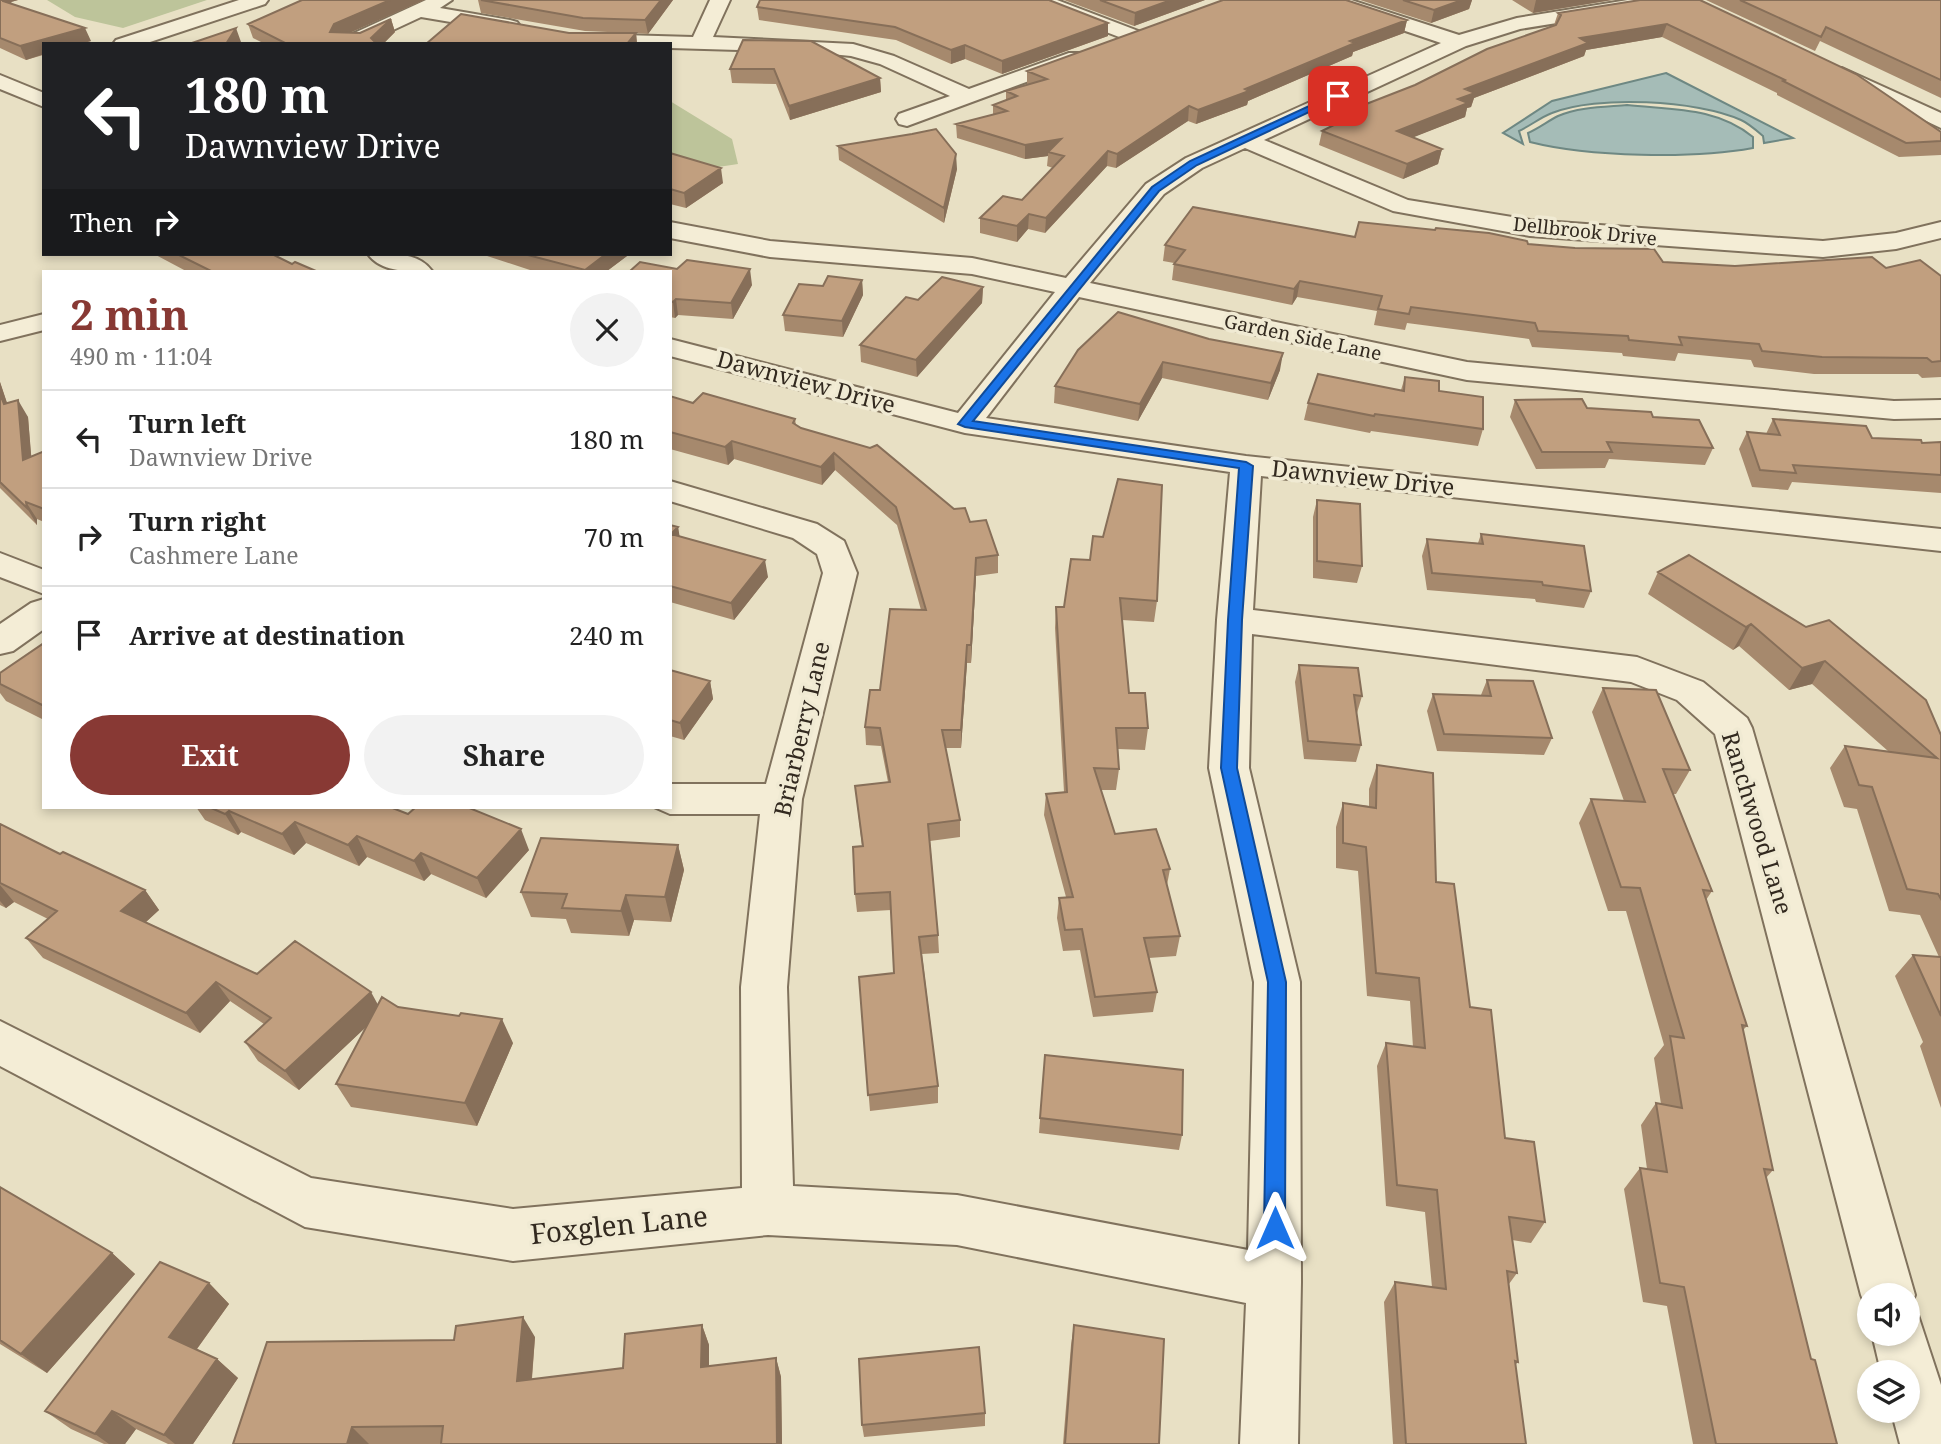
<!DOCTYPE html>
<html lang="en">
<head>
<meta charset="utf-8">
<style>
  body { margin:0; font-family:"Noto Serif",serif; background:#f2f2f2; color:#222; height:100vh; display:flex; flex-direction:column; font-size:26px; white-space:nowrap }
  * { box-sizing:border-box; margin:0 }
  p { font-size:23px; color:#767676 }
  .icon { flex:none; width:38px; height:38px; fill:none; stroke:currentColor; stroke-width:2; stroke-linecap:round; stroke-linejoin:round }
  .map { position:relative; flex:1; overflow:hidden }
  .panel { position:absolute; left:42px; top:270px; width:630px; height:539px; display:flex; flex-direction:column; background:#fff; border-radius:0px; box-shadow:0 4px 10px #0003 }
  .panel>* { flex:none }
  .banner { position:absolute; left:42px; top:42px; width:630px; height:214px; border-radius:0px; box-shadow:0 4px 10px #0003; background:#202124; color:#fff; overflow:hidden }
  .fabs { position:absolute; left:1857px; top:1283px; display:grid; gap:14px }
  .fabs a { display:grid; place-items:center; width:63px; height:63px; border-radius:50%; background:#fff; box-shadow:0 4px 10px #0003; font-size:35px }
  .pin { position:absolute; display:grid; place-items:center; width:60px; height:60px; color:#fff; margin:-30px; border-radius:14px; box-shadow:0 4px 10px #0006 }
  .me { position:absolute; width:77px; margin:-38px; rotate:0deg; stroke-linejoin:round; filter:drop-shadow(0 0 5px #0008) }
  .turn { display:flex; align-items:center; gap:24px; height:147px; padding:0 28px; font-size:32px }
  .turn .icon { width:91px; height:91px; stroke-width:2.5 }
  .turn b { display:block; font-size:49px; line-height:60px }
  .then { display:flex; align-items:center; height:66px; padding:0 28px; background:#0003; gap:14px; font-size:26px }
  .round { display:grid; place-items:center; flex:none; width:74px; height:74px; border-radius:37px; background:#f2f2f2 }
  .headline { display:flex; align-items:center; justify-content:space-between; height:119px; padding:0 28px }
  h1 { font-size:42px; font-weight:700; line-height:52px; color:#883934 }
  .button { display:flex; gap:14px; margin-top:auto; padding:14px 28px }
  .button a { flex:1; height:80px; border-radius:42px; background:#883934; color:#fff; font-size:28px; font-weight:700; line-height:80px; text-align:center }
  .button a+a { background:#f2f2f2; color:#222 }
  ul { padding:0; list-style:none }
  li { display:flex; align-items:center; gap:21px; height:98px; padding:0 28px; border-top:2px solid #e0e0e0 }
  li div { flex:1 }
  li b { display:block; font-size:26px }
  li em { font-style:normal }
  .map>svg:first-child { display:block }
  .green { fill:#bdc49a }
  .water { fill:#a5bcb7; stroke:#6e8883; stroke-width:2 }
  .lines { fill:none; stroke-linecap:round; stroke-linejoin:round }
  .minor-casing { stroke:#80725d; stroke-width:4 }
  .minor { fill:#f4edd6; fill-rule:evenodd }
  .wall { fill:#a6896d }
  .shaded-wall { fill:#876f59 }
  .building { fill:#c19f7f; stroke:#876f59; stroke-width:2 }
  .route { fill:#1a73e8; stroke:#114b97; stroke-width:2 }
  .labels { text-anchor:middle; stroke-width:7; stroke-linejoin:round; paint-order:stroke }
  .far-street-label { font-size:19px; fill:#32291f; stroke:#f0ead3 }
  .street-label { font-size:23px; fill:#32291f; stroke:#f0ead3 }
  .near-street-label { font-size:28px; fill:#32291f; stroke:#f0ead3 }
</style>
</head>
<body>
<div class="map">
<svg width="1941" height="1444" viewBox="0 0 1941 1444">
  <rect width="100%" height="100%" fill="#e8e0c4"/>
  <path class="green" d="M47,0H207L123,28L75,17Z
    M670,101L732,139L738,164L705,169L670,161Z"/>
  <path class="water" d="M1666,73L1793,138L1764,143L1763,136C1756,130 1748,123 1741,120C1697,100 1596,95 1552,113C1541,117 1530,126 1519,131L1523,144L1503,133L1552,101Z
    M1627,105C1673,110 1716,107 1753,137V148C1693,159 1589,157 1530,142L1528,133C1539,128 1548,121 1558,116C1579,107 1605,107 1627,105Z"/>
  <g class="lines">
    <g class="minor-casing">
      <path id="minor" d="M239,0H268L265,4L144,44H113L116,40Z
        M426,0H452L440,8L510,20L517,22L520,26L517,30L510,32L421,17L363,44H336L339,40Z
        M710,0H730L713,37L853,44L894,56L969,89L1069,53H1083L1086,57L1083,61L907,126L899,124L896,119L899,114L950,96L880,64L851,56L811,52L670,48V44H580L577,40L580,36L587,34L693,37Z
        M1030,0H1057L1141,32L1144,36L1141,40H1127L1033,4Z
        M1322,0H1351L1459,35L1517,18L1628,0H1673L1663,6L1520,29L1466,46L1264,140L1408,200L1530,220L1823,241L1896,233L1941,222V238L1896,249L1823,257L1530,236L1393,211L1245,148L1202,168L1164,194L1090,283L1467,362L1894,401L1941,400V418L1894,419L1467,380L1079,297L986,418L1246,456L1941,529V551L1261,476L1253,610L1637,657L1703,682L1747,718L1752,728L1915,1295L1909,1310L1918,1315L1941,1385V1444H1900L1891,1410H1908V1372H1881L1872,1334H1908V1295H1869V1314L1861,1295L1715,734L1677,700L1631,682L1252,634L1249,768L1300,982L1301,1282L1298,1444H1240L1246,1303L957,1245L768,1235L513,1261L305,1227L0,1066V1021L311,1178L513,1209L742,1188L741,987L760,814H670L654,807H670V784H766L823,573L817,554L793,538L670,501V481L817,524L844,541L857,573L802,799L787,987L793,1186L957,1195L1248,1250L1254,982L1209,768L1217,620L1230,472L965,433L670,356V339L958,413L1055,292L972,274L770,257L670,238V222L770,241L972,258L1066,278L1146,184L1186,158L1441,43L1325,4Z
        M1842,68L1941,113V128L1835,78L1831,74L1835,70Z
        M0,75L44,93V107L0,89Z
        M368,254C389,253 419,252 432,271C412,272 381,273 368,254Z
        M44,314V330L0,341V325Z
        M0,553L44,570V594L0,577Z
        M44,599V629L13,651L0,654V624L31,603Z"/>
    </g>
    <use href="#minor" class="minor"/>
  </g>
  <path class="wall" d="M0,0H18L11,2L12,4L91,41L26,60L0,48Z
    M302,0H424L349,33H360L391,19L395,32L383,44H265L253,38L248,24Z
    M478,0H673L648,34L636,33L637,44H426L569,33H630L585,31L481,13Z
    M1064,0H1205L1134,26Z
    M1360,0H1472L1469,9L1431,23Z
    M1512,0H1612L1533,13Z
    M1640,0L1941,132V155L1899,157L1777,95V93L1662,37L1586,50L1584,56L1474,98L1471,107L1467,108L1465,117L1413,137L1442,149L1438,164L1403,179L1319,145L1322,131L1330,127L1332,121L1554,25L1558,13Z
    M1706,0H1941V98L1820,41L1815,51Z
    M757,7L1108,36L1002,74L965,59L951,64L896,40L759,20Z
    M1407,20L1404,33L1353,52L1352,56L1248,101L1247,105L1196,124L1188,121L1116,168L1107,166L1045,233L1028,229L1017,242L980,233V218L1022,200L1053,168L1047,166L1048,156L1025,159L957,138L956,124L993,115V105L1006,100V91L1027,85V71Z
    M743,40L880,78L881,92L790,120L776,84L732,83L730,69Z
    M838,146L957,169L944,223L839,160Z
    M670,153L723,183L686,208L670,204Z
    M1355,237L1528,244L1663,262L1735,266L1886,268L1941,276V377L1922,378L1918,374H1814L1754,367L1751,360L1678,353L1675,361L1623,356L1622,353L1532,347L1529,339L1407,323L1405,330L1374,325L1377,311L1297,297L1292,305L1172,280L1174,263L1163,261L1165,245Z
    M154,254H272L292,264L316,271H186Z
    M481,254H626L627,256L607,271H533Z
    M677,269L752,285L733,319L678,315L675,318L670,317V271Z
    M862,280L863,295L843,337L785,331L783,315L823,286Z
    M983,287L982,303L917,377L861,362L860,345Z
    M1078,350L1280,370L1268,400L1162,378L1138,421L1054,403L1055,386Z
    M1405,377L1439,391L1483,429L1478,446L1371,431L1370,433L1304,420L1308,403L1401,390Z
    M0,382L7,403L28,417L31,457L44,453V522L37,519V525L0,488Z
    M670,396L693,403L795,419L796,425L970,522L998,555V573L976,576L971,663H967L961,748H945L960,820V837L930,841L938,935L939,953L922,954L938,1086V1103L870,1111L859,977L894,973L891,910L857,912L855,894L862,846L855,786L888,782L881,746L866,745L865,727L880,690L921,610L897,525L835,470L822,485L734,459L728,465L670,449Z
    M1515,400L1653,417L1713,448L1705,465L1609,459L1605,468L1536,469L1510,417Z
    M1773,419L1872,438L1922,443L1941,442V493L1792,482L1788,490L1752,487L1739,449L1747,432L1766,434Z
    M1317,500L1362,566L1357,583L1313,578V517Z
    M670,525L678,527L679,537L768,577L734,620L670,602Z
    M1481,534L1591,591L1584,608L1536,602L1535,599L1427,590L1422,556L1427,539L1478,543Z
    M1689,555L1941,735V1108L1920,1046L1923,1042L1895,976L1913,955L1939,957L1920,915L1889,911L1857,809L1844,807L1830,768L1845,746L1888,751L1812,684L1789,690L1739,646L1733,650L1648,594L1658,572Z
    M1071,559L1157,601L1154,622L1122,620L1129,693L1148,728L1145,750L1118,749L1119,769L1116,790H1101L1115,834L1170,869L1167,885L1180,936L1176,956L1149,958L1157,992L1153,1012L1093,1017L1080,950L1063,951L1057,918L1059,898L1066,897L1044,815L1046,794L1064,792L1055,628L1056,607H1064Z
    M44,643V720L6,701L0,693V673Z
    M1299,665L1362,696L1357,713H1356L1361,745L1356,762L1304,759L1295,682Z
    M670,670L710,681L713,699L684,740L670,736Z
    M1487,680L1552,738L1544,755L1437,751L1427,711L1433,694L1481,695Z
    M1603,688L1690,770L1676,794H1673L1712,891L1706,900L1747,1026L1743,1030L1773,1170L1766,1178L1811,1359L1837,1444H1693L1667,1306L1643,1302L1624,1189L1640,1168L1647,1169L1641,1125L1656,1103L1661,1104L1654,1058L1664,1045L1626,911H1608L1579,823L1591,799L1624,801L1592,712Z
    M1377,765L1436,882L1505,1138L1545,1222L1531,1243L1512,1240L1517,1273L1509,1284L1518,1362L1515,1365L1526,1444H1393L1384,1302L1395,1282L1432,1287L1425,1212L1386,1206L1377,1066L1386,1043L1413,1047L1410,1001L1367,996L1358,871L1336,868V827L1343,803L1369,806V789Z
    M196,807H390L408,814L529,850L486,898L431,874L424,881L367,857L359,866L306,843L294,855L241,832L238,835L205,820Z
    M0,824L60,854L145,890L159,910L146,922L257,974L378,1005L398,1007L513,1043L477,1126L351,1107L336,1084L367,1026L299,1090L258,1061L245,1042L264,1024L230,1001L200,1033L43,958L26,938L48,919L14,902L6,908L0,905Z
    M678,845L684,870L671,922L634,920L629,936L571,933L566,919L531,917L521,892Z
    M1045,1055L1182,1135L1179,1150L1039,1133Z
    M0,1187L112,1253L135,1274L47,1373L0,1344Z
    M209,1283L229,1304L197,1349L217,1359L238,1378L193,1444H168L136,1429L125,1444H104L71,1429L45,1411Z
    M702,1325L709,1345V1367L776,1358L781,1377L782,1444H233L454,1340L535,1337L532,1379L623,1368Z
    M1074,1325L1159,1444H1063L1071,1345Z
    M985,1413V1426L864,1437L862,1425Z"/>
  <path class="shaded-wall" d="M3,0H18L11,2L13,7L9,14Z
    M390,0H424L338,38L330,32L334,24Z
    M661,0H673L648,34L645,20Z
    M1171,0H1205L1134,26L1135,13Z
    M1462,0H1472L1469,9L1431,23L1434,10Z
    M1536,0H1612L1533,13Z
    M391,19L395,32L383,44H373L371,38Z
    M1407,20L1404,33L1353,52L1352,56L1248,101L1247,105L1196,124L1198,110L1350,41Z
    M1108,23V36L1002,74V61Z
    M1667,24L1662,37L1586,50L1584,56L1474,98L1471,107L1467,108L1465,117L1394,145L1397,131L1458,99L1465,89L1580,38Z
    M85,28L91,41L80,44H44V54L26,60L20,46Z
    M236,28L241,42L240,44H226Z
    M636,33L637,44H627Z
    M965,45V59L951,64V50Z
    M880,78L881,92L790,120L789,106Z
    M1189,106L1188,121L1116,168L1117,154Z
    M1061,139L1048,152V156L1025,159V145Z
    M1442,149L1438,164L1403,179L1407,164Z
    M1108,151L1107,166L1045,233L1046,218Z
    M956,154L957,169L944,223V208Z
    M721,168L723,183L686,208L684,193Z
    M1029,214L1028,229L1017,242V226Z
    M606,254H626L627,256L607,271H585V270Z
    M750,269L752,285L733,319L731,303Z
    M862,280L863,295L843,337L842,321Z
    M1300,281L1297,297L1292,305L1294,289Z
    M983,287L982,303L917,377L916,360Z
    M676,299L678,315L675,318L673,302Z
    M1283,353L1280,370L1268,400L1271,383Z
    M1163,362L1162,378L1138,421L1140,404Z
    M0,382L13,421L4,404L0,394Z
    M18,400L28,417L33,477L23,460Z
    M732,441L734,459L728,465L725,447Z
    M834,453L835,470L822,485L821,467Z
    M26,502L37,519V525L27,508Z
    M678,527L681,544L671,534Z
    M976,558V576L971,663V645Z
    M765,560L768,577L734,620L731,603Z
    M1751,624L1739,646L1733,650L1746,627Z
    M967,645V663L961,748V730Z
    M1825,661L1812,684L1789,690L1802,668Z
    M710,681L713,699L684,740L680,723Z
    M229,811L241,832L238,835L225,814Z
    M295,822L306,843L294,855L282,834Z
    M521,829L529,850L486,898L477,878Z
    M357,836L367,857L359,866L348,845Z
    M678,845L684,870L671,922L665,897Z
    M421,853L431,874L424,881L414,861Z
    M0,885L14,902L6,908L0,901Z
    M145,890L159,910L136,931L121,911Z
    M626,895L634,920L629,936L621,911Z
    M216,982L230,1001L200,1033L186,1013Z
    M371,992L382,1012L299,1090L285,1071Z
    M502,1019L513,1043L477,1126L465,1103Z
    M112,1253L135,1274L47,1373L21,1354Z
    M209,1283L229,1304L191,1357L169,1337Z
    M523,1317L535,1337L530,1400L517,1381Z
    M702,1325L709,1345V1386L701,1367Z
    M776,1358L781,1377L782,1444H777Z
    M217,1359L238,1378L193,1444H175L164,1435Z
    M112,1411L136,1429L125,1444H109L95,1434Z
    M352,1427L369,1444H347Z"/>
  <path class="building" d="M0,0H3V1L85,28L20,46L0,38Z
    M302,0H390L334,24L330,32L360,33L391,19L371,38L377,44H287L248,24Z
    M481,0H661L645,20L583,18Z
    M760,0H1049L1108,23L1002,61L965,45L951,50L895,27L757,7Z
    M1100,0H1171L1135,13Z
    M1223,0H1346L1407,20L1350,41L1355,43L1245,89L1249,91L1198,110L1189,106L1117,154L1108,151L1046,218L1029,214L1017,226L980,218L1003,196L1022,200L1064,156L1048,152L1061,139L1025,145L956,124L1007,111L993,105L1017,96L1006,91L1047,79L1027,71Z
    M1403,0H1462L1434,10Z
    M1640,0H1700L1856,74L1941,132V141L1906,143L1783,81L1785,80L1667,24L1580,38L1588,43L1465,89L1475,93L1458,99L1468,103L1397,131L1442,149L1407,164L1322,131L1338,123L1332,121L1356,108L1415,85L1487,49L1556,25L1561,15L1558,13Z
    M1740,0H1941V80L1826,27L1821,37Z
    M461,14L569,33H636L627,44H426Z
    M236,28L226,44H189Z
    M743,40L811,41L880,78L789,106L774,69H730Z
    M936,129L956,154L944,208L838,146L912,134Z
    M670,153L721,168L684,193L670,189Z
    M1193,207L1355,237L1359,222L1435,230L1436,228L1489,233L1527,241L1528,244L1575,248L1654,249L1663,262L1735,266L1872,257L1886,268L1920,260L1941,276V361L1932,362L1927,358L1822,357L1762,351L1759,344L1679,337L1682,345L1629,340L1628,336L1538,331L1535,323L1411,307L1409,314L1378,309L1382,296L1300,281L1294,289L1174,264L1185,250L1165,245Z
    M177,254H272L292,264L295,262L316,271H211Z
    M524,254H606L585,270Z
    M687,260L750,269L731,303L676,299L673,302L670,301V271H630L640,262L677,269Z
    M828,276L862,280L842,321L783,315L799,284L823,286Z
    M942,277L983,287L916,360L860,345L906,297L918,300Z
    M1118,312L1209,339L1283,353L1271,383L1163,362L1140,404L1055,386L1078,350Z
    M1318,374L1404,391L1405,377L1439,381V391L1483,397V429L1375,414L1374,416L1308,403Z
    M703,393L795,419L793,423L801,428L870,448L877,445L954,509L965,508L970,522L986,520L998,555L976,558L971,645H967L961,730H942L960,820L928,824L938,935L919,937L938,1086L868,1095L859,977L894,973L890,892L855,894L853,847L863,846L855,786L890,782L880,728L865,727L870,690H880L890,609L926,610L896,507L834,453L821,467L732,441L725,447L670,432V396L693,403Z
    M0,394L4,404L18,400L23,460L42,452L44,453V509L26,502L27,508L0,482Z
    M1582,399L1587,408L1651,412L1653,417L1699,420L1713,448L1607,442L1612,452H1542L1515,400Z
    M1773,419L1866,426L1872,438L1921,440L1922,443L1941,442V475L1793,465L1796,473L1760,470L1747,432L1780,435Z
    M1118,479L1162,485L1157,601L1120,598L1129,693H1145L1148,728H1116L1119,769L1094,768L1115,834L1156,829L1170,869L1163,870L1180,936L1144,938L1157,992L1095,997L1082,929L1065,930L1059,898L1073,897L1046,794L1067,792L1056,607H1064L1071,559L1090,560L1093,536L1103,537Z
    M1317,500L1360,504L1362,566L1317,561Z
    M670,525L678,527L671,534L765,560L731,603L670,586Z
    M1481,534L1584,546L1591,591L1543,585L1542,582L1432,573L1427,539L1483,544Z
    M1689,555L1806,627L1829,620L1926,700L1941,735V899L1938,894L1907,889L1872,787L1859,785L1845,746L1937,758L1825,661L1802,668L1751,624L1746,627L1658,572Z
    M44,643V703L42,705L0,684V673Z
    M1299,665L1358,668L1362,696L1354,695L1361,745L1308,741Z
    M670,670L710,681L680,723L670,720Z
    M1487,680L1533,681L1552,738L1444,734L1433,694L1491,696Z
    M1603,688L1656,690L1690,770L1663,769L1712,891L1703,890L1747,1026L1742,1025L1773,1170L1764,1169L1811,1359L1815,1360L1837,1444H1716L1684,1287L1660,1283L1640,1168L1667,1172L1656,1103L1682,1108L1670,1036L1684,1038L1640,888L1621,887L1591,799L1645,802Z
    M1377,765L1433,773L1436,882L1454,884L1470,1007L1491,1010L1505,1138L1534,1142L1545,1222L1509,1217L1517,1273L1507,1271L1518,1362L1515,1361L1526,1444H1406L1395,1282L1446,1289L1437,1190L1397,1185L1386,1043L1425,1048L1419,978L1376,973L1366,847L1343,843V803L1376,808Z
    M209,807H390L408,814L416,807H467L521,829L477,878L421,853L414,861L357,836L348,845L295,822L282,834L229,811L225,814Z
    M0,824L60,854L63,852L145,890L121,911L257,974L295,941L371,992L285,1071L245,1042L271,1018L216,982L186,1013L26,938L57,911L0,883Z
    M541,838L678,845L665,897L626,895L621,911L562,908L567,894L521,892Z
    M1913,955L1941,957V1016Z
    M382,997L398,1007L459,1016L461,1013L502,1019L465,1103L336,1084Z
    M1045,1055L1183,1070L1182,1135L1040,1118Z
    M0,1187L112,1253L21,1354L0,1340Z
    M160,1262L209,1283L169,1337L217,1359L164,1435L112,1411L95,1434L45,1411Z
    M523,1317L517,1381L623,1368L625,1334L702,1325L701,1367L776,1358L777,1444H441L443,1426L352,1427L347,1444H233L267,1342L454,1340L456,1326Z
    M1074,1325L1164,1339L1159,1444H1065Z
    M979,1347L985,1413L862,1425L859,1359Z"/>
  <path class="route" d="M1335,94L1343,96L1197,165L1159,191L973,421L1246,462L1253,466L1242,620L1237,768L1286,982L1285,1228L1282,1235L1275,1238L1267,1235L1264,1228L1268,982L1221,768L1228,620L1239,468L965,427L958,424L1152,187L1190,161Z"/>
  <g class="labels">
    <g class="far-street-label">
      <text transform="translate(1585 231) rotate(6)" y="7">Dellbrook Drive</text>
      <text transform="translate(1303 337) rotate(12)" y="7">Garden Side Lane</text>
    </g>
    <g class="street-label">
      <text transform="translate(806 382) rotate(15)" y="8">Dawnview Drive</text>
      <text transform="translate(1363 478) rotate(6)" y="8">Dawnview Drive</text>
      <text transform="translate(802 729) rotate(-77)" y="8">Briarberry Lane</text>
      <text transform="translate(1757 823) rotate(73)" y="8">Ranchwood Lane</text>
    </g>
    <g class="near-street-label">
      <text transform="translate(619 1225) rotate(-6)" y="10">Foxglen Lane</text>
    </g>
  </g>
</svg>
<div class="fabs">
<a><svg class="icon" aria-label="sound" viewBox="0 0 24 24"><path d="M4 9h4l5-4v14l-5-4H4zM17 9q2 3 0 6"/></svg></a>
<a><svg class="icon" aria-label="layers" viewBox="0 0 24 24"><path d="M12 4l9 5-9 5-9-5zM3 14l9 5 9-5"/></svg></a>
</div>
<div class="pin" style="left:1338px;top:96px;background:#d93025"><svg class="icon" aria-label="arrive" viewBox="0 0 24 24"><path d="M6 21V4h12l-3 4 3 4H6"/></svg></div>
<svg class="me" style="left:1275px;top:1228px" viewBox="-20 -20 40 40"><path d="M0-17L14 15 0 8-14 15z" fill="#1a73e8" stroke="#fff" stroke-width="4"/></svg>
<div class="banner">
<div class="turn"><svg class="icon" aria-label="left" viewBox="0 0 24 24"><path d="M17 20v-9H6M10 6l-5 5 5 5"/></svg><div><b>180 m</b>Dawnview Drive</div></div>
<div class="then">Then<svg class="icon" aria-label="right" viewBox="0 0 24 24"><path d="M7 20v-9h11M14 6l5 5-5 5"/></svg></div>
</div>
<section class="panel">
<div class="headline"><div><h1>2 min</h1><p>490 m · 11:04</p></div><a class="round"><svg class="icon" aria-label="close" viewBox="0 0 24 24"><path d="M6 6l12 12M18 6L6 18"/></svg></a></div>
<ul>
<li><svg class="icon" aria-label="left" viewBox="0 0 24 24"><path d="M17 20v-9H6M10 6l-5 5 5 5"/></svg><div><b>Turn left</b><p>Dawnview Drive</p></div><em>180 m</em></li>
<li><svg class="icon" aria-label="right" viewBox="0 0 24 24"><path d="M7 20v-9h11M14 6l5 5-5 5"/></svg><div><b>Turn right</b><p>Cashmere Lane</p></div><em>70 m</em></li>
<li><svg class="icon" aria-label="arrive" viewBox="0 0 24 24"><path d="M6 21V4h12l-3 4 3 4H6"/></svg><div><b>Arrive at destination</b></div><em>240 m</em></li>
</ul>
<div class="button"><a>Exit</a><a>Share</a></div>
</section>
</div>
</body>
</html>
